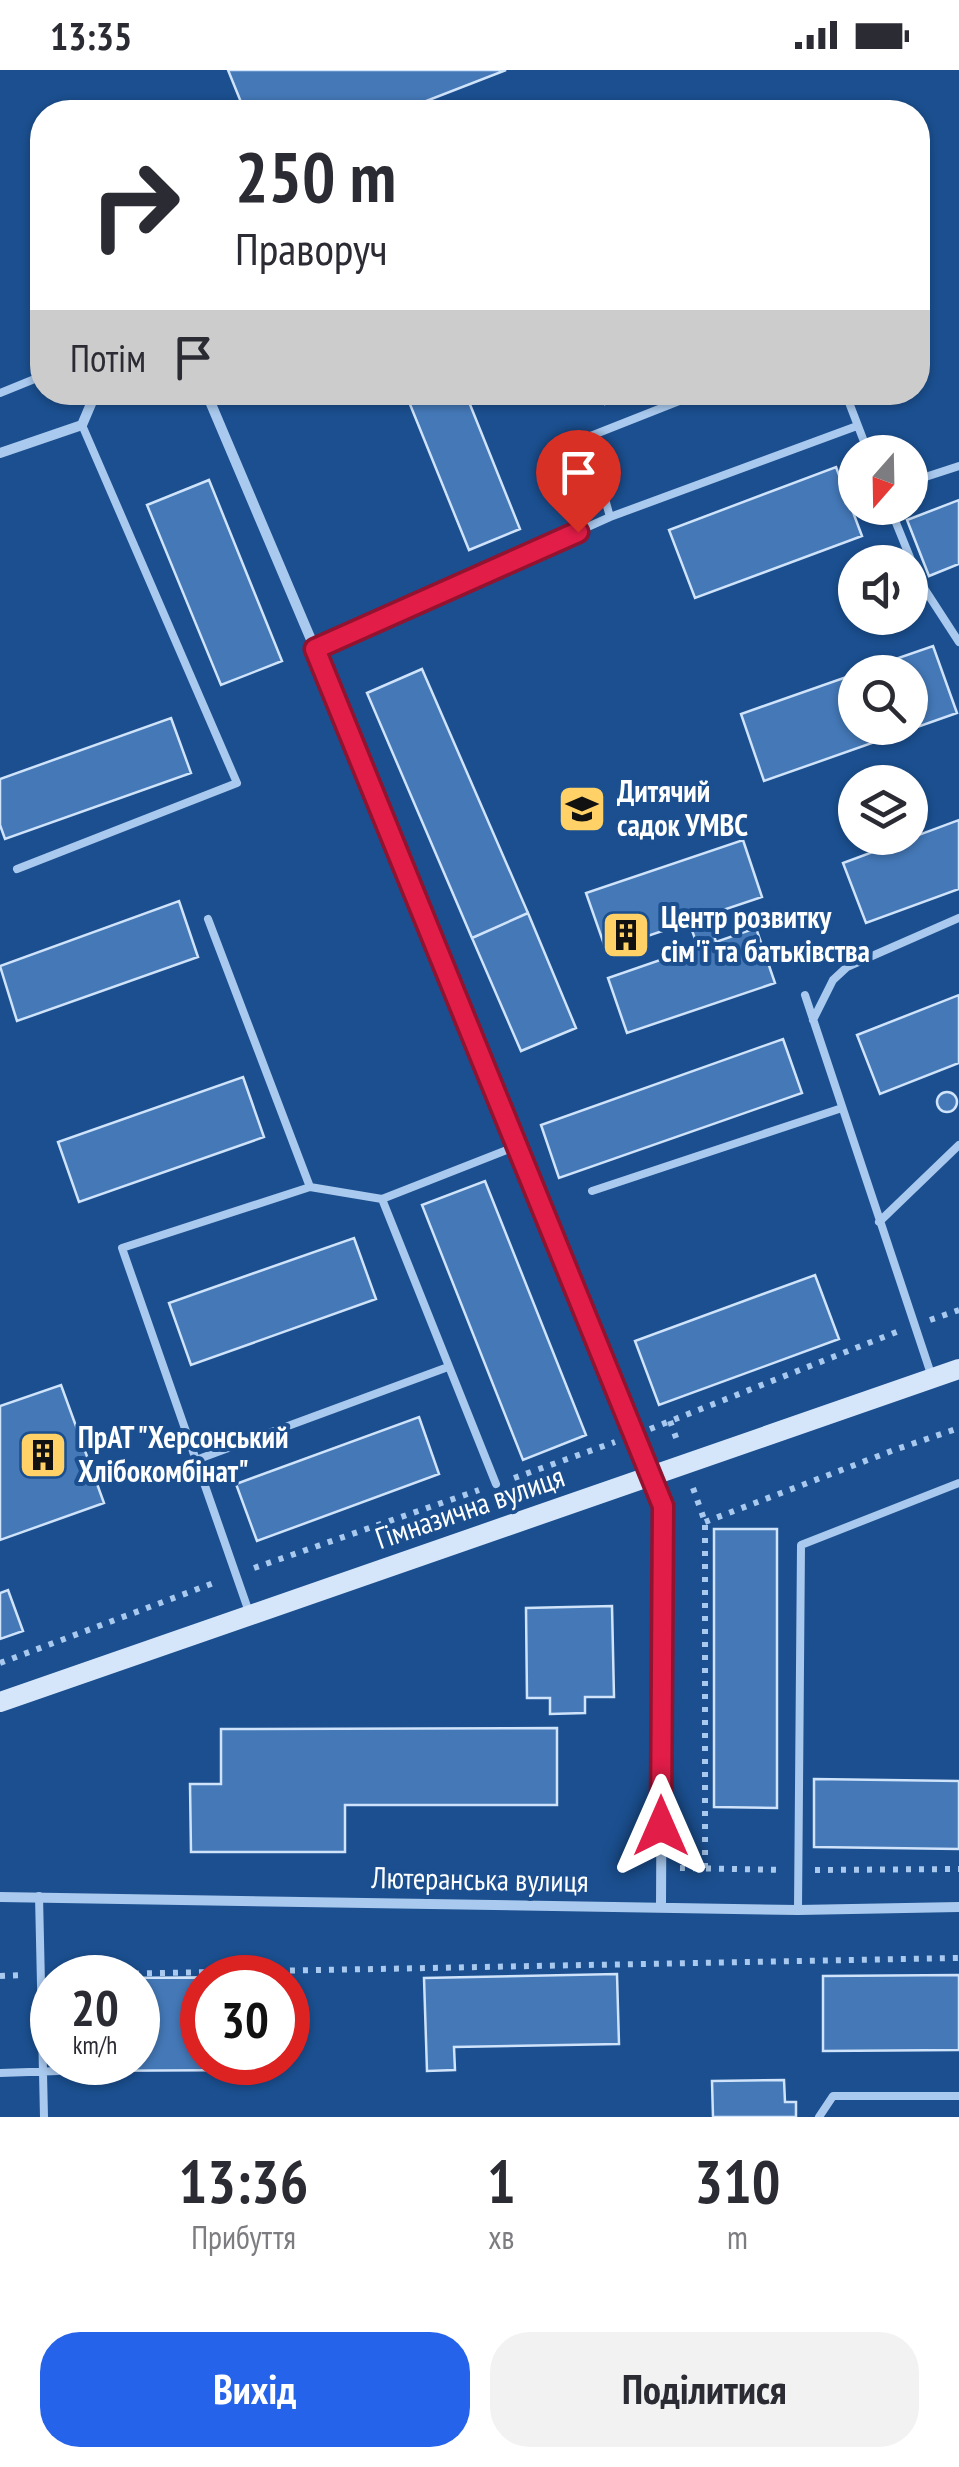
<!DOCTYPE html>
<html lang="uk">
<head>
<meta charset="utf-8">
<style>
  body { margin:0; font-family:"PT Sans Narrow",sans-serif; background:#f2f2f3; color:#2b2b33; height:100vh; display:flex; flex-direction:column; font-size:38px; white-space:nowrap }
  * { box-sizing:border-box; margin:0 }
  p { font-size:32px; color:#7c7c81 }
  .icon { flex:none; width:55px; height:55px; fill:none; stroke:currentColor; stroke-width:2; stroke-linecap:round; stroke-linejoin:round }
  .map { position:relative; height:2047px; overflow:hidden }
  .side { display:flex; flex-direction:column; background:#fff; flex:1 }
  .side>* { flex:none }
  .banner { position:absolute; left:30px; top:30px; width:900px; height:305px; border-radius:40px; box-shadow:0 2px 8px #0004; background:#fff; color:#2b2b33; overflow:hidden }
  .needle { width:65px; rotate:200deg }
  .controls { position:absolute; left:838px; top:365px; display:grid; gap:20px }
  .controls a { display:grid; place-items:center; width:90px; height:90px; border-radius:50%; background:#fff; box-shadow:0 2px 8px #0004; font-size:50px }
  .speed { position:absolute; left:30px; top:1885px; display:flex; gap:20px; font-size:50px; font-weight:700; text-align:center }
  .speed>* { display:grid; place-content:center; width:130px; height:130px; border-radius:50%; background:#fff; box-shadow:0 2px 8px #0004; line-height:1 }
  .speed small { font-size:25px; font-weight:400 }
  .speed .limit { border:15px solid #d22; background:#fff; color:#111 }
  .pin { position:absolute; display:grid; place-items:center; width:85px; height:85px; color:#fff; margin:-102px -42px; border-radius:50% 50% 50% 0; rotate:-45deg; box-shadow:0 0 10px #0007 }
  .pin .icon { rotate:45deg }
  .me { position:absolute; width:110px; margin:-55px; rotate:0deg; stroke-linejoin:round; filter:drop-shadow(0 0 8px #0008) }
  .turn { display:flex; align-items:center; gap:35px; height:210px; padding:0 40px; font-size:45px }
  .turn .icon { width:130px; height:130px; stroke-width:2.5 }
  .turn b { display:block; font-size:70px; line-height:85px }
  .then { display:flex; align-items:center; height:95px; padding:0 40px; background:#0003; gap:20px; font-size:38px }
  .eta { display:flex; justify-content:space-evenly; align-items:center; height:170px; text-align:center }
  .eta b { font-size:60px; font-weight:800; line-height:70px }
  .primary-button { display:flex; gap:20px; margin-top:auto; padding:20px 40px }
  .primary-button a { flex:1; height:115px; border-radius:40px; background:#2563eb; color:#fff; font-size:40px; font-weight:800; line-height:115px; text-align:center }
  .primary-button a+a { background:#f2f2f3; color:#2b2b33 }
  .status { display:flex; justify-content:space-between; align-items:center; height:70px; padding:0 50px; background:#fff; direction:ltr }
  .status svg { height:28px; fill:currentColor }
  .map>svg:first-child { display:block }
  .building { fill:#4478b7; stroke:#cfe3fa; stroke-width:2.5 }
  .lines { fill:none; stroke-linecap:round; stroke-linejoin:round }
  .path { stroke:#a9c9ee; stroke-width:6; stroke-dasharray:5 8; stroke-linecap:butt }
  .lane { stroke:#a9c9ee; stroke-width:8 }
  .street { stroke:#a9c9ee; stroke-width:10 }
  .secondary { stroke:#d6e6fa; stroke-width:20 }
  .route-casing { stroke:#92132f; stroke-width:25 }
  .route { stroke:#e11d48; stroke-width:18 }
  .labels { text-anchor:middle; stroke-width:8; stroke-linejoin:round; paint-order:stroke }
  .poi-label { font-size:30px; font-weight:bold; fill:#fff; stroke:#1b4f8f; text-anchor:start }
  .street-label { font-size:30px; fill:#fff; stroke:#1b4f8f }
</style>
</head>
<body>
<div class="status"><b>13:35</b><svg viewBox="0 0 49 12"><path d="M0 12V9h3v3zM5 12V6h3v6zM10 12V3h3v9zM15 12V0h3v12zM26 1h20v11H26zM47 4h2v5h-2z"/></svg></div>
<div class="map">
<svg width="959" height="2047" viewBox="0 0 959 2047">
  <rect width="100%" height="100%" fill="#1b4f8f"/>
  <path class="building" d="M228,0H506L398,42H245Z
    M405,322H465L520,459L469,480Z
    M600,322H638L605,334Z
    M836,397L862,466L695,528L669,460Z
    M209,410L282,591L221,615L147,435Z
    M959,430V494L929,506L907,450Z
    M933,576L957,643L764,711L741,644L855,604V658H910V602H858Z
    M422,599L528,843L472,868L367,623Z
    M171,648L191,703L5,769L0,755V709Z
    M959,750V819L866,853L843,793Z
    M743,770L762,827L708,845L716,872L756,858L775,913L627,963L608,908L698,877L689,852L606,880L586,823Z
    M179,831L198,887L17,951L0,896Z
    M528,843L576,958L521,981L472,868Z
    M959,925V993L880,1024L857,965Z
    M783,969L802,1023L559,1108L541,1055Z
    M243,1007L264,1067L79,1132L58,1072Z
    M937 1032a10 10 0 1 1 20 0a10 10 0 1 1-20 0Z
    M485,1111L586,1365L523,1390L422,1135Z
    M354,1168L376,1229L191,1295L169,1233Z
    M815,1205L839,1269L659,1335L635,1271Z
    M61,1315L104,1433L0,1470V1336Z
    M419,1347L439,1404L257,1471L236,1414Z
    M714,1459H777V1738L714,1737Z
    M8,1520L23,1561L0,1569V1523Z
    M612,1536L614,1627H585V1643L550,1644V1628H527L526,1538Z
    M557,1658V1735H345V1782H191L190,1714H221V1659Z
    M814,1709L959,1711V1779L814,1777Z
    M617,1904L619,1974L454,1977L455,2000L427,2001L424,1908Z
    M959,1905V1980L823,1981V1906Z
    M259,1907L202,1908V1992H260V2000L58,2001V1992H138V1908H110Z
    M784,2010L785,2032H796V2047H713L712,2011Z"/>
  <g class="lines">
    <path class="path" d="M930,1250L959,1240
      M670,1351L678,1373
      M650,1359L899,1261
      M514,1408L615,1372
      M693,1418L705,1452V1800
      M705,1452L894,1380L959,1358
      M254,1498L479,1420
      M0,1593L219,1511
      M680,1798L783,1800
      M815,1800L959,1799
      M56,1905L959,1888
      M0,1906L24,1905"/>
    <path class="lane" d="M845,322L868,382
      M0,323L42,306
      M910,412L959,396
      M890,438L920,512L959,572
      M610,447L588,367L702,322
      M315,579L610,447L857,356
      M17,799L237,713L82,355
      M208,849L310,1117
      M805,925L932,1307
      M813,950L833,910L847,897L959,848
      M592,1121L842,1038
      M382,1129L496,1414
      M879,1152L959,1075
      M196,1390L448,1297
      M249,1542L122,1178L310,1117L382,1129L517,1076
      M39,1826L44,2047
      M798,1840L801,1475L959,1413
      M0,2003L58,2001
      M819,2047L833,2026H959"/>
    <path class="street" d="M206,322L315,579L663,1436L661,1838
      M0,383L82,355L96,322
      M0,1827L798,1840L959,1837"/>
    <path class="secondary" d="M0,1632L959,1299"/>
  </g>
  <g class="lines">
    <g class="route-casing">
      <path id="route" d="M578,462L315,579L663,1436L661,1756"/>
    </g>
    <use href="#route" class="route"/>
  </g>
  <defs>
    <g id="school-square" transform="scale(2.5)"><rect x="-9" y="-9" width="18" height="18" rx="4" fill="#ffd166" stroke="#1b4f8f"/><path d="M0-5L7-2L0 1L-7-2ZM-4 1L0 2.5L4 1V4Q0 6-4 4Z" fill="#111"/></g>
    <g id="building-square" transform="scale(2.5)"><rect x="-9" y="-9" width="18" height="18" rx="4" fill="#ffd166" stroke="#1b4f8f"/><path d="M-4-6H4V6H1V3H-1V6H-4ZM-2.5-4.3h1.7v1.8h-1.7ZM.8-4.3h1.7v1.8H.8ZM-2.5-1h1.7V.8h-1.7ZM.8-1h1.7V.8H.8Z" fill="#111"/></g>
  </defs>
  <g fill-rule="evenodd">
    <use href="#school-square" x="582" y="739"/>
    <use href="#building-square" x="626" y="865"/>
    <use href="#building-square" x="43" y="1385"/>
  </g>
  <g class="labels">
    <g class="poi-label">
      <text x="617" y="732">Дитячий<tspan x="617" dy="34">садок УМВС</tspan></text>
      <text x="661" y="858">Центр розвитку<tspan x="661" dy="34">сім'ї та батьківства</tspan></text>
      <text x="78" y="1378">ПрАТ "Херсонський<tspan x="78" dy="34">Хлібокомбінат"</tspan></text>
    </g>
    <g class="street-label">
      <text transform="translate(470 1438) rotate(-19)" y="10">Гімназична вулиця</text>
      <text transform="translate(480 1810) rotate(1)" y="10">Лютеранська вулиця</text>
    </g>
  </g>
</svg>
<div class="controls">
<a><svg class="needle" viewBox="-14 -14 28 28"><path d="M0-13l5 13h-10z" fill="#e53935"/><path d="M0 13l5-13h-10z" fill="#7c7c81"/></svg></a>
<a><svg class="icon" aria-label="sound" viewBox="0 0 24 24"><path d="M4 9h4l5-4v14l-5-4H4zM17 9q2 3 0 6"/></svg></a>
<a><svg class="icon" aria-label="search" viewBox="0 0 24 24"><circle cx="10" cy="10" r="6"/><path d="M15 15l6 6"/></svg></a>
<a><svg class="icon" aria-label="layers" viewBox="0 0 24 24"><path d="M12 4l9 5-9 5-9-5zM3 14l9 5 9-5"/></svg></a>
</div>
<div class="speed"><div>20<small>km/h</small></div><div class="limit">30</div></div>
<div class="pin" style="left:578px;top:462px;background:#d93025"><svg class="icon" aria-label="arrive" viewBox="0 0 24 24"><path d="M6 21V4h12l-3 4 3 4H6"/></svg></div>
<svg class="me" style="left:661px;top:1756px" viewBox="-20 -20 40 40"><path d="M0-17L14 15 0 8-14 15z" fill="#e11d48" stroke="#fff" stroke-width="4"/></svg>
<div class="banner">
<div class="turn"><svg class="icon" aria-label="right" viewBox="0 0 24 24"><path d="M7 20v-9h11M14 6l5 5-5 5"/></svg><div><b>250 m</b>Праворуч</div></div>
<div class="then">Потім<svg class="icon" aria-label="arrive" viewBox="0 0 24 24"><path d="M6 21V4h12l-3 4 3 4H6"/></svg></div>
</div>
</div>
<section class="side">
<div class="eta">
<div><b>13:36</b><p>Прибуття</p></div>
<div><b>1</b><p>хв</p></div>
<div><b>310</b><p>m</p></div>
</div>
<div class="primary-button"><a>Вихід</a><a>Поділитися</a></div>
</section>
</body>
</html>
